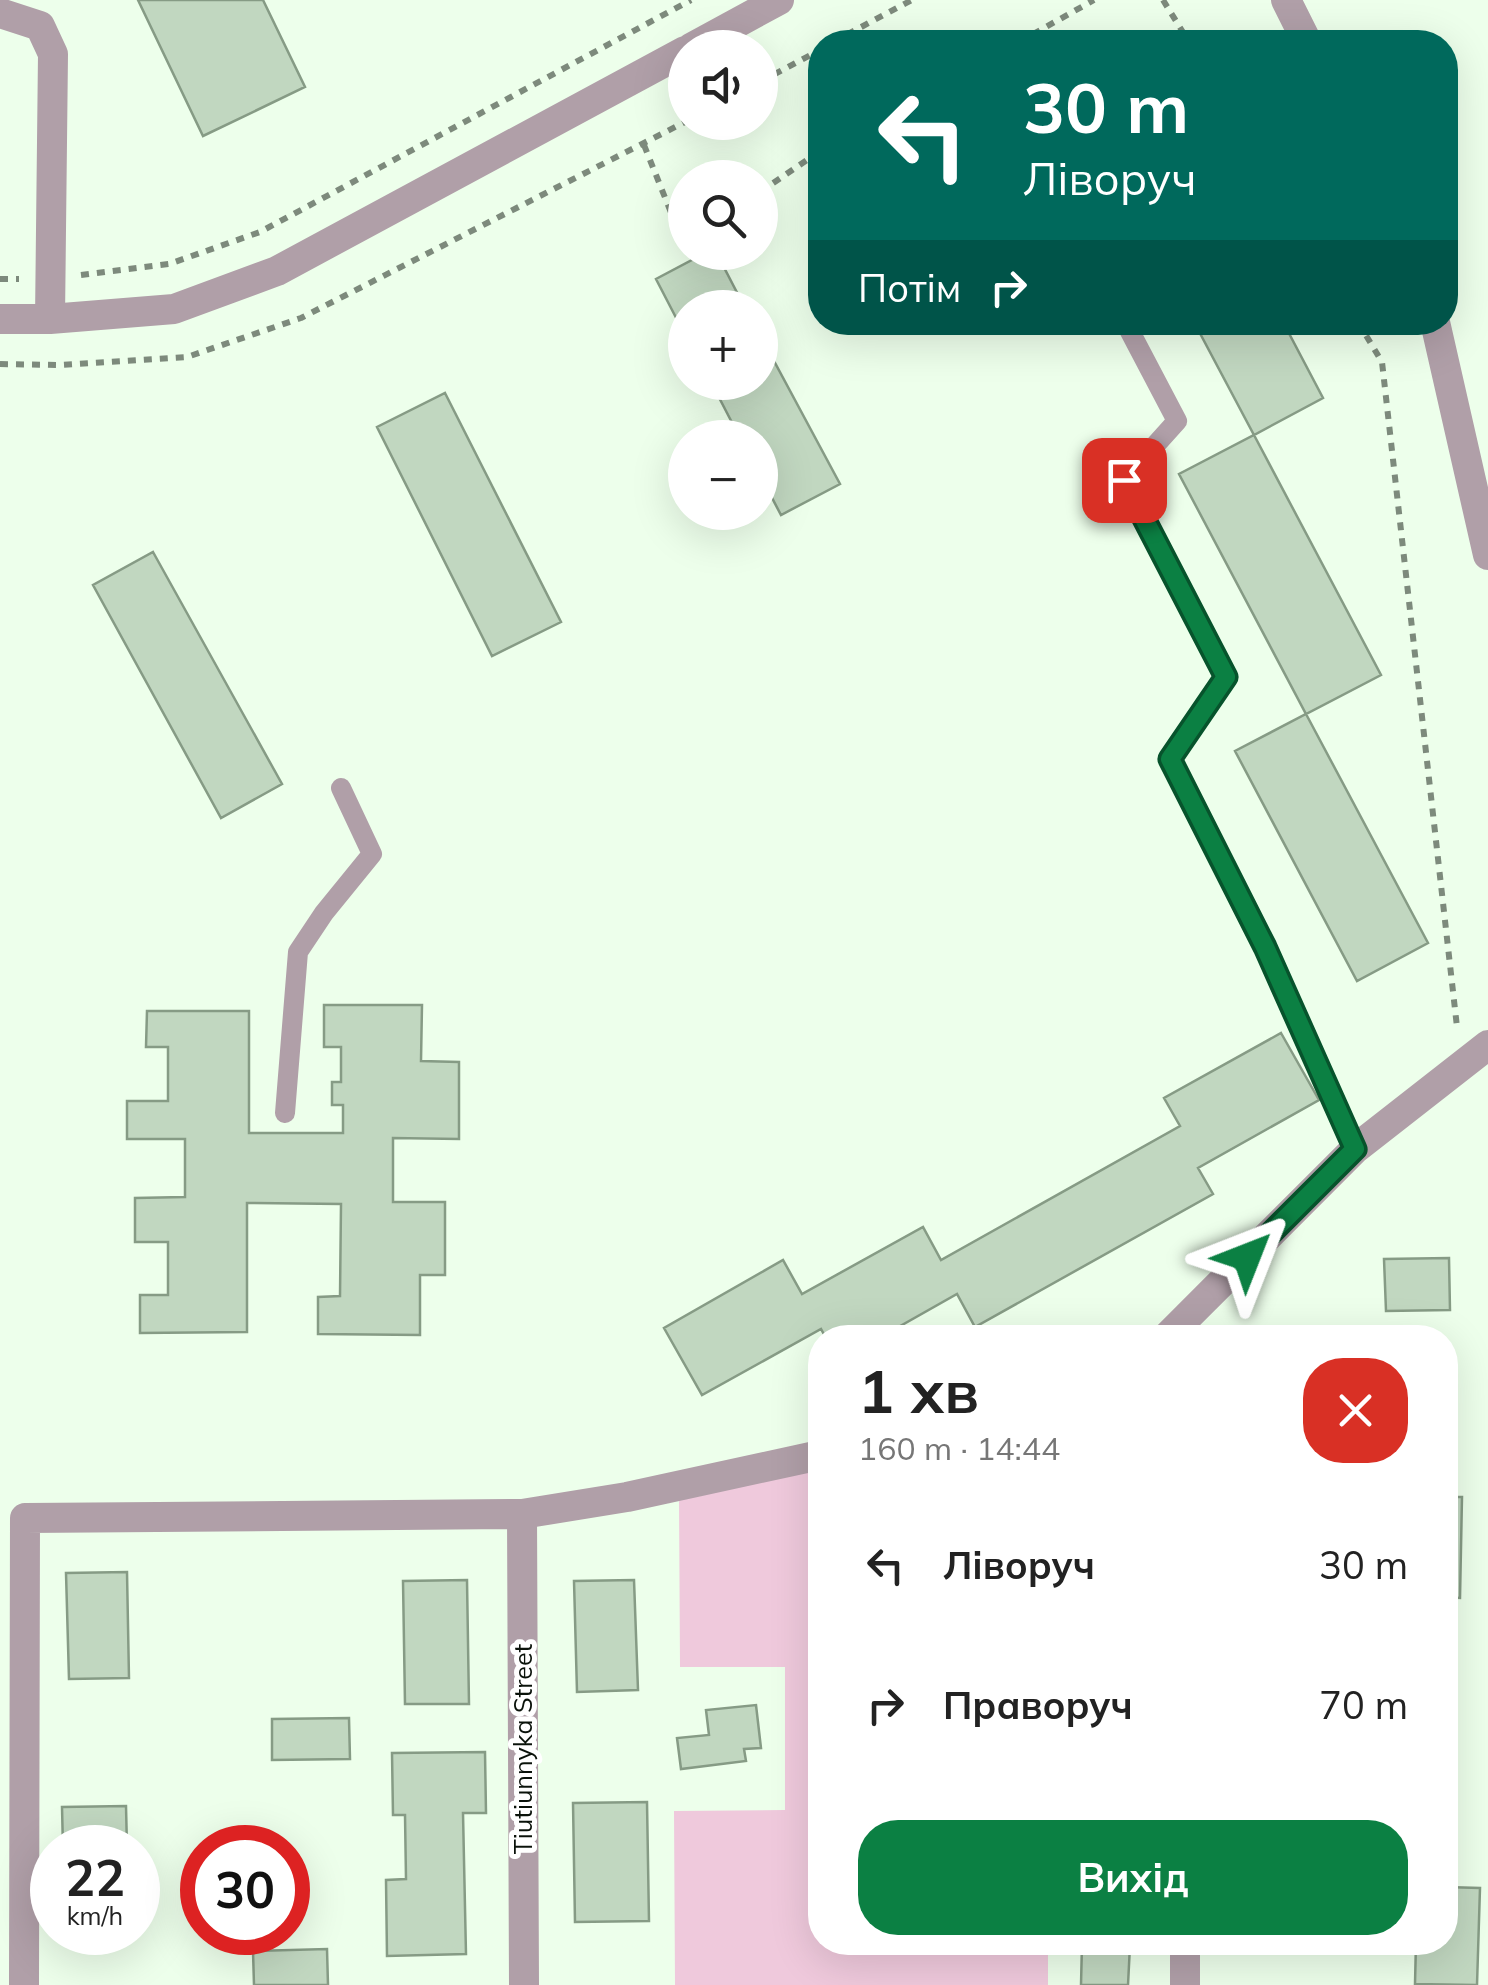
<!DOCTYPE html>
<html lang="uk">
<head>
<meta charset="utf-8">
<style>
  body { margin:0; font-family:Mulish,sans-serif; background:#f6f6f6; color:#222; height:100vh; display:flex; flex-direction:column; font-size:38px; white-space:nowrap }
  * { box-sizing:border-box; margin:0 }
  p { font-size:32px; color:#767676 }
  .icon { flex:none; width:55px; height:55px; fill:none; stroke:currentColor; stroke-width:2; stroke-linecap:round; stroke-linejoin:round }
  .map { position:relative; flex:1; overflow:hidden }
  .details { position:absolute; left:808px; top:1325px; width:650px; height:630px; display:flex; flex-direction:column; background:#fff; border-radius:40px; box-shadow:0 10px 40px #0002 }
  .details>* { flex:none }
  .top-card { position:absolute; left:808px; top:30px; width:650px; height:305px; border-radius:40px; box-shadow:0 10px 40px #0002; background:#00695c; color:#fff; overflow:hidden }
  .controls { position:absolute; left:668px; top:30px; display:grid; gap:20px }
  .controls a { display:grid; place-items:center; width:110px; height:110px; border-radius:50%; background:#fff; box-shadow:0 10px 40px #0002; font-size:50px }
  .speed { position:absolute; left:30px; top:1825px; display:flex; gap:20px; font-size:50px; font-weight:700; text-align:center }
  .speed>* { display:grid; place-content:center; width:130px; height:130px; border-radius:50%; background:#fff; box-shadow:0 10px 40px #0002; line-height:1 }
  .speed small { font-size:25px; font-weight:400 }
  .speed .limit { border:15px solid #d22; background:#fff; color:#111 }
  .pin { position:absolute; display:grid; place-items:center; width:85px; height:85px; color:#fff; margin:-42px; border-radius:20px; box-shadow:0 5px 15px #0006 }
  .me { position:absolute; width:110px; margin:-55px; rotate:45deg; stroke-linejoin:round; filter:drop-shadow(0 0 8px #0008) }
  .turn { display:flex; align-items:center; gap:35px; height:210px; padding:0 50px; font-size:45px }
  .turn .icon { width:130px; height:130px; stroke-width:2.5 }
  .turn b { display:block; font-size:70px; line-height:85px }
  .then { display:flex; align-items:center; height:95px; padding:0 50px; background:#0003; gap:20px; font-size:38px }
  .round { display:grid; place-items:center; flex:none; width:105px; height:105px; border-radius:40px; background:#f6f6f6 }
  .summary { display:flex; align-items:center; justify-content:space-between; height:170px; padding:0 50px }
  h1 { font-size:60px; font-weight:700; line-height:75px }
  .action { display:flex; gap:20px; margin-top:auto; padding:20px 50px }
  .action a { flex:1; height:115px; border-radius:40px; background:#0b8043; color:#fff; font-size:40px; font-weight:700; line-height:115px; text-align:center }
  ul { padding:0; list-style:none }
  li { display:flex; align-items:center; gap:30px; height:140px; padding:0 50px }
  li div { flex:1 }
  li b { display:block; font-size:38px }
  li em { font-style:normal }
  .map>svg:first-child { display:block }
  .green { fill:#efc9dc }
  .building { fill:#c1d7c0; stroke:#869b85; stroke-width:2.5 }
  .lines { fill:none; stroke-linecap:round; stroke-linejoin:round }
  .path { stroke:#7d8a7c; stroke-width:6; stroke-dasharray:8 8; stroke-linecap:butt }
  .lane { stroke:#b09fa8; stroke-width:20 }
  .street { stroke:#b09fa8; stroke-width:30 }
  .route-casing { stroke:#07532c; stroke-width:25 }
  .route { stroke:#0b8043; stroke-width:18 }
  .labels { text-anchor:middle; stroke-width:10; stroke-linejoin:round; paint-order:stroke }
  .street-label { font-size:25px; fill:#0a120a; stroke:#fff }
</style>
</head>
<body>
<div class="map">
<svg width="1488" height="1985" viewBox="0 0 1488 1985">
  <rect width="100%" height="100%" fill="#edffeb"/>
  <path class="green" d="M820,1467V1942L918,1943L919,1951L1048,1950V1985H675L674,1811L785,1810V1667H680L679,1497Z"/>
  <path class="building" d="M138,0H263L305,87L203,136Z
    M707,252H716L745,308H685V335L656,279Z
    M1194,322H1283L1323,398L1254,435Z
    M760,335L840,484L781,515L760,475V438H740L711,382H760Z
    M445,393L561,622L492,656L377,427Z
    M1254,435L1381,675L1306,714L1179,474Z
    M153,552L282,784L221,818L93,585Z
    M1306,714L1428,943L1357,981L1235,751Z
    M324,1005H422L421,1061L459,1062V1139L393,1138V1202H445V1275H420V1335L318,1334V1297L340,1296L341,1204L247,1203V1332L140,1333V1295H168V1242H135V1198L185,1197V1139H127V1101H168V1047H146L147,1011H249V1133H343V1105H332V1082H341V1047H324Z
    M1281,1033L1319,1100L1198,1168L1213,1194L975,1327L957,1294L879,1338H826L821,1329L702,1395L664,1328L783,1260L802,1294L923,1227L941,1260L1180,1126L1164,1098Z
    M1449,1258L1450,1310L1386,1311L1384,1259Z
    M1445,1497H1462L1460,1598L1445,1597Z
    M127,1572L129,1678L69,1679L66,1573Z
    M467,1580L469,1704H405L403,1581Z
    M634,1580L638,1690L577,1692L574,1581Z
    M1445,1676H1455L1453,1761L1445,1760Z
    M756,1705L761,1748L744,1749L746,1761L681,1769L677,1738L709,1735L706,1710Z
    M349,1718L350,1759L272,1760V1719Z
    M485,1752L486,1813H463L466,1954L387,1956L386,1880L406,1879L405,1815H393L392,1753Z
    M647,1802L649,1921L575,1922L573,1803Z
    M126,1806L127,1848H63L62,1807Z
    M1445,1887L1480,1888L1477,1985L1415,1984L1416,1942H1445Z
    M1082,1943L1130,1945L1128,1985H1081Z
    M327,1949L328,1985H254L253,1951Z"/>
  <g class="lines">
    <path class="path" d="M1163,0L1189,42
      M833,42L912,0
      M1019,42L1094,0
      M760,82L820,50
      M644,145L680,235
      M760,192L820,151
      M81,275L169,264L260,232L691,0
      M0,279H19
      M1358,322L1382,362L1457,1027
      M0,364L59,365L187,357L301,318L685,122"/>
    <path class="lane" d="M1125,322L1177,421L1124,480L1225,677L1169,759L1265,947L1355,1149
      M285,1113L298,952L324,913L372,854L341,788"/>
    <path class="street" d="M1286,0L1307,42
      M0,13L40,26L53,54L50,319
      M691,48L779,0
      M0,319H50L174,309L277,271L685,51
      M1435,322L1488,555
      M1166,1338L1355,1149L1488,1045
      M522,1514L524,1985
      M24,1985L25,1518L522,1514L627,1497L820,1455
      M1185,1985V1942"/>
  </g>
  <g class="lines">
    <g class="route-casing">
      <path id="route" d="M1124,480L1226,677L1170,759L1265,947L1355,1149L1247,1257"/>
    </g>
    <use href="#route" class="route"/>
  </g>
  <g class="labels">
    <g class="street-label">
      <text transform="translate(523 1749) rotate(-90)" y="9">Tiutiunnyka Street</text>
    </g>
  </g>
</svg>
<div class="controls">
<a><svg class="icon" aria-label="sound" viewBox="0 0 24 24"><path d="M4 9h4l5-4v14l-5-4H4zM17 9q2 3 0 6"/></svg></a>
<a><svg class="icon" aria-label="search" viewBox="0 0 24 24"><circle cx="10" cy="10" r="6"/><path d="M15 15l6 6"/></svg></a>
<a>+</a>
<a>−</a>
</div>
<div class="speed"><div>22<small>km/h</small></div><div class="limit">30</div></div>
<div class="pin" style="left:1124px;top:480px;background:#d93025"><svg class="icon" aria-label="arrive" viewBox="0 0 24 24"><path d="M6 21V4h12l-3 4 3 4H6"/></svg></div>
<svg class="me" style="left:1247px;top:1257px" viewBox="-20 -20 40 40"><path d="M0-17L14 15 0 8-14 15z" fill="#0b8043" stroke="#fff" stroke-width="4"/></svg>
<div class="top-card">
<div class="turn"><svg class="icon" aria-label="left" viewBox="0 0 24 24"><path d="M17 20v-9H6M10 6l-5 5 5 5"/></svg><div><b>30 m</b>Ліворуч</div></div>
<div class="then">Потім<svg class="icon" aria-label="right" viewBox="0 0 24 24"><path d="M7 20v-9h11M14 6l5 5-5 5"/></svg></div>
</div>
<section class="details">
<div class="summary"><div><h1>1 хв</h1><p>160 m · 14:44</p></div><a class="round" style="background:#d93025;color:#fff"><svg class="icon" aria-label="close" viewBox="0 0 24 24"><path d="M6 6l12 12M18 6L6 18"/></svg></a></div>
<ul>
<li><svg class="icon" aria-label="left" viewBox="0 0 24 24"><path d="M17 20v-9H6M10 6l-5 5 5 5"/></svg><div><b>Ліворуч</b></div><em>30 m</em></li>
<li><svg class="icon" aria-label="right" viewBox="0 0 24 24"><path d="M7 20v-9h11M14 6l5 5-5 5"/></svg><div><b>Праворуч</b></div><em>70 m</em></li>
</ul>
<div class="action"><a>Вихід</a></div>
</section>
</div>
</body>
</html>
